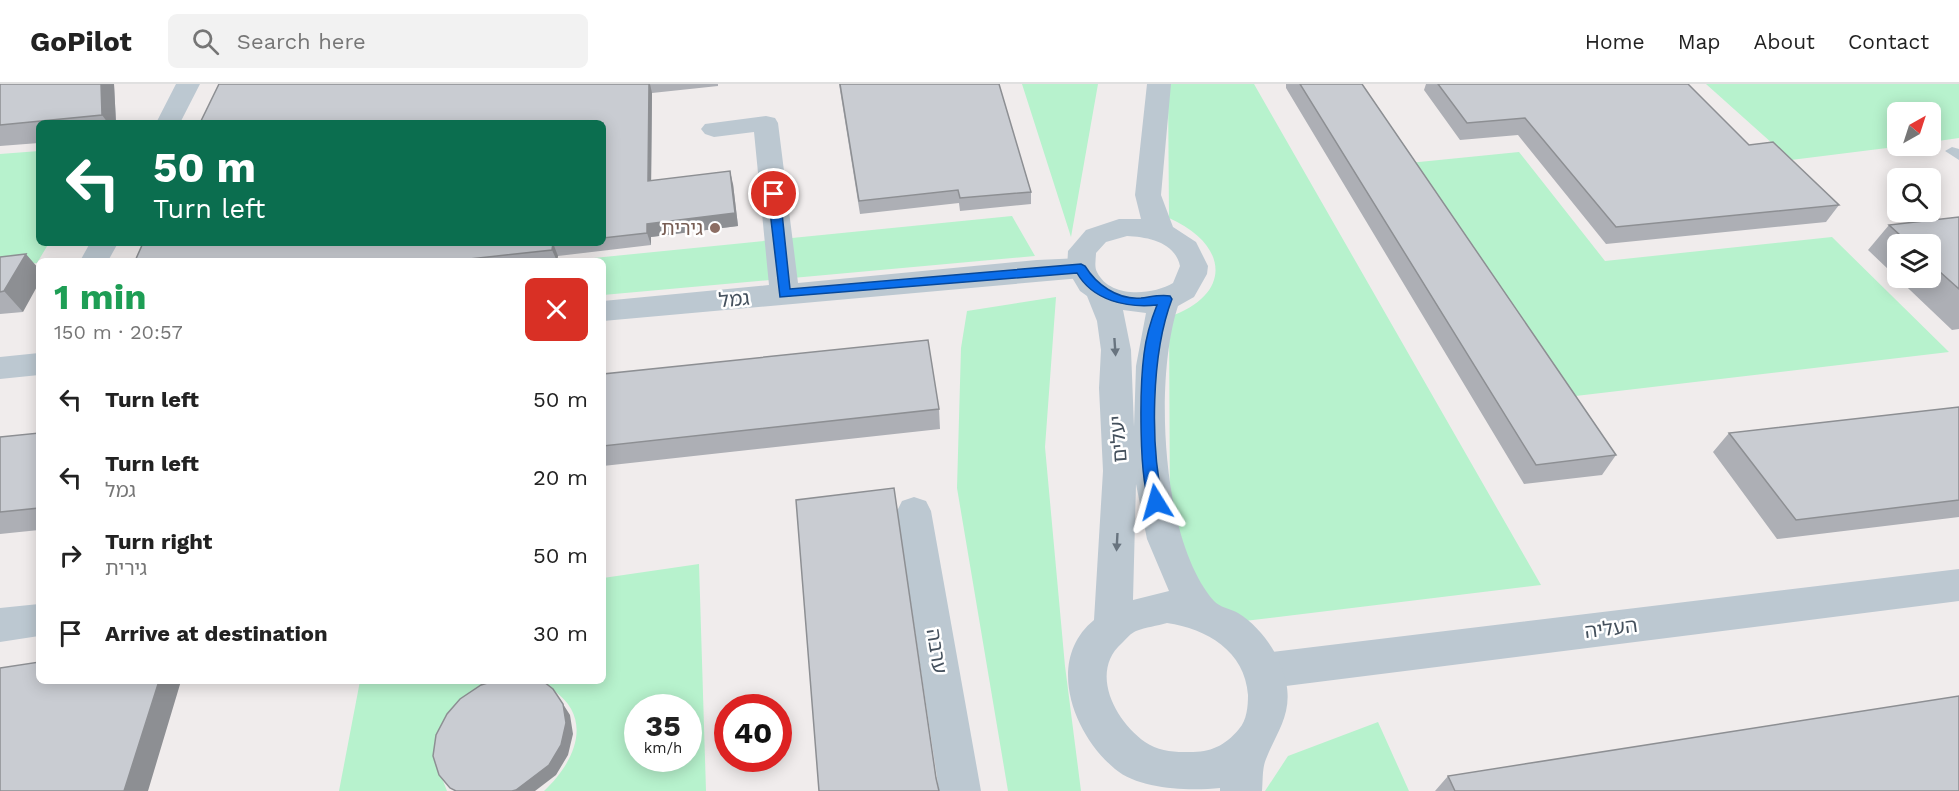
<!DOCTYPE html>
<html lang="en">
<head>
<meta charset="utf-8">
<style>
  body { margin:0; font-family:"Work Sans","Noto Sans Hebrew",sans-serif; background:#f2f2f2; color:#222; height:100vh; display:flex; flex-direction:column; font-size:22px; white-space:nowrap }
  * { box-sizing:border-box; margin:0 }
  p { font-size:20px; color:#767676 }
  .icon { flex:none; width:33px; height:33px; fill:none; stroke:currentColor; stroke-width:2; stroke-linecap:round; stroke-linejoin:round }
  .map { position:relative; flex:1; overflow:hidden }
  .side { position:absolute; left:36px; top:174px; width:570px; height:426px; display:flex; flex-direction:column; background:#fff; border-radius:9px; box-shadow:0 3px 15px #0003 }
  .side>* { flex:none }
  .hud { position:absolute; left:36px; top:36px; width:570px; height:126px; border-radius:9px; box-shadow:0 3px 15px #0003; background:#0b6e4f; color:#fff; overflow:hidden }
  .needle { width:39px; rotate:39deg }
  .fabs { position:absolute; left:1887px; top:18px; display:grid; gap:12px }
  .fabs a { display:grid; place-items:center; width:54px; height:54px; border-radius:9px; background:#fff; box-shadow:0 3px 15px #0003; font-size:30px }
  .speed { position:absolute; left:624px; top:610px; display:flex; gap:12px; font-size:30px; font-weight:700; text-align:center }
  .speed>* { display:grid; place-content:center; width:78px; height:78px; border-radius:50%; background:#fff; box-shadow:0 3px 15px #0003; line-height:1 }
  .speed small { font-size:15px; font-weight:400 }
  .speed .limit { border:9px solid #d22; background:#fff; color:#111 }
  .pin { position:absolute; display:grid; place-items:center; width:51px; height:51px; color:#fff; margin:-26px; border:3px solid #fff; border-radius:50%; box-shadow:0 2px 6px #0007 }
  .me { position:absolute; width:66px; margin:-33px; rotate:352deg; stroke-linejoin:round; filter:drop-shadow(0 0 4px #0008) }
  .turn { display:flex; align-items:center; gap:21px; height:126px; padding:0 18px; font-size:27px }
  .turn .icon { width:78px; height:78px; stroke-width:2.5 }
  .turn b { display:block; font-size:42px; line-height:51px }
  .round { display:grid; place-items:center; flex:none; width:63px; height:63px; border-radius:9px; background:#f2f2f2 }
  .overview { display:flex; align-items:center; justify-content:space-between; height:102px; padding:0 18px }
  h1 { font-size:36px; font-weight:700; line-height:45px; color:#1e9e55 }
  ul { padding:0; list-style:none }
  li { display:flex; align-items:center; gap:18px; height:78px; padding:0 18px }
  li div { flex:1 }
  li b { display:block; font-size:22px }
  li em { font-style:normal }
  header { display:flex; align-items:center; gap:36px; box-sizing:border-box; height:84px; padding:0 30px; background:#fff; border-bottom:2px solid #e0e0e0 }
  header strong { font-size:28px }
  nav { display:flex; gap:33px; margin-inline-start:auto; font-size:21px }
  .search { width:420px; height:54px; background:#f2f2f2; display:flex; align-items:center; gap:15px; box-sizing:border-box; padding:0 21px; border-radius:9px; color:#767676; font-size:22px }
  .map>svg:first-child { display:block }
  .green { fill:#b7f2cd; fill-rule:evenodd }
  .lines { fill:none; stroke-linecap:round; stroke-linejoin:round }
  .service { fill:#bcc8d1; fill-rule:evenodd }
  .minor { fill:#bcc8d1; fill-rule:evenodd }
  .tertiary { fill:#bcc8d1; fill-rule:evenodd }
  .wall { fill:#adafb5; fill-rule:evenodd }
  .shaded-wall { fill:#8d8f93 }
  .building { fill:#c9ccd2; stroke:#8d8f93; stroke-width:1.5 }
  .oneway { fill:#68747f }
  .route { fill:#0b6eeb; stroke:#074899; stroke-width:1.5 }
  .education-dot { fill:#8d6e63; stroke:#fff; stroke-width:2 }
  .labels { text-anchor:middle; stroke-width:5; stroke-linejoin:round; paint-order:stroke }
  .education-label { font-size:20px; fill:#785e54; stroke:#fff; text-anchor:end }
  .street-label { font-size:20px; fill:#44505c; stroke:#fff }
</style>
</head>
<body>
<header>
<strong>GoPilot</strong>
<div class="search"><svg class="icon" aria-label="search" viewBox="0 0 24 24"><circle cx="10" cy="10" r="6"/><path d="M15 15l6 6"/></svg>Search here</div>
<nav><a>Home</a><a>Map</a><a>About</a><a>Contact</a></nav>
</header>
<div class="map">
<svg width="1959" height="707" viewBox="0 0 1959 707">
  <rect width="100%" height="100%" fill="#f0ecec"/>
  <path class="green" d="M1022,0H1098L1071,153Z
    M1168,0H1254L1541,501L1236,538L1202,516L1170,435L1169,233C1234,210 1228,160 1169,134Z
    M1706,0H1959V54L1931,58L1930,28H1898V62H1903L1791,76Z
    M39,67V159H49L37,179L0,183V70Z
    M1519,68L1605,177L1832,153L1949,268L1567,313L1409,79Z
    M1012,132L1035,172L603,211V177H564Z
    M1056,213L1045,363L1065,582L1081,707H1008L957,404L961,264L967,227Z
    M699,480L706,707H544C574,679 595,635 553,606L438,684L447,707H339L360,597H603V494ZM638,624H688V675H638Z
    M1378,638L1409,707H1265L1288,672Z"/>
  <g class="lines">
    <path class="service" d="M1952,63L1959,65V76L1945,67Z"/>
    <path class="minor" d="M176,0H200L180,39H156Z
      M766,32L775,34L778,39L798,199L1037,176L1081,174L1091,177L1095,184L1091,191L1081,194L603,237V217L769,201L754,48L714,53L705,50L701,45L705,40Z
      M90,159H118L108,177H80Z
      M39,269V291L0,295V273Z
      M914,413L926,417L931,427L981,707H939L897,427L902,417Z
      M1959,485V517L1263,605L1249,599L1244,587L1249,575L1263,569Z
      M39,520V552L0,558V524Z"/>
    <path class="tertiary" d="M1147,0H1171L1161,111L1173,143L1196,158L1208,182L1207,190L1194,213L1178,222C1154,295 1161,457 1214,517C1219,523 1231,525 1238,529C1262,544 1280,571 1286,598C1293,630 1276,649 1266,675C1262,684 1263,697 1262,707H1220V704C1190,707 1140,706 1115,685C1073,650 1045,576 1094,536L1103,387L1099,304L1101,266L1097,237L1087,212L1080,207L1067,185L1068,167L1086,146L1119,135H1141L1135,111ZM1127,152C1148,153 1175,158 1180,182L1173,199C1153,211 1110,215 1097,188C1094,182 1096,175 1096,169L1106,158ZM1123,226L1146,229L1136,282L1134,343L1131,266ZM1136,400L1147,455L1169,507L1133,516ZM1167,539C1207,545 1245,567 1248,611C1248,622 1247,636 1239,645C1223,664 1208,669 1184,668C1170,668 1157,666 1145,658C1115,637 1089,588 1122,559C1126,555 1131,549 1136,547C1146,543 1157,542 1167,539Z"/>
  </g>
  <path class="wall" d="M0,0H114L116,39H39V59L0,62Z
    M219,0H718V2L652,9L651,97L733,100L738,142L651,153V161L558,172L557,177H135L143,159H603V39Z
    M839,0H999L1031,108V120L960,127L959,119L860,130Z
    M1286,0H1362L1616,371L1602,391L1524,400L1286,4Z
    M1426,0H1688L1749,61L1839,121L1826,138L1606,160L1518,51L1460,56L1424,6Z
    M1959,133V245L1952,246L1868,166L1889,141ZM1898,160H1930V194H1898Z
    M0,173L23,228L0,230Z
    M603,290L939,325L940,345L603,382Z
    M1959,323V433L1777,455L1713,368L1729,349Z
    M39,349V446L0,450V353Z
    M1448,692L1959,707H1435Z"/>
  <path class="shaded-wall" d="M101,0H114L116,39H108L102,31Z
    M649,0H650L652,9L651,110L648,97Z
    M730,87L733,100L738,142L651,153V161L647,149V140Z
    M553,159L558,172L557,177L552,166Z
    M26,170L39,185V199L23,228L4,207Z
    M159,597H181L148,707H124Z
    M563,620L570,631L573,650L568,671L556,691L535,707H512Z"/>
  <path class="building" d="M0,0H101L102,31L0,41Z
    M219,0H649L648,97L730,87L735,129L647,140V149L603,154V39H200Z
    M840,0H999L1031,108L960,114L958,106L859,117Z
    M1300,0H1362L1616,371L1536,381Z
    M1438,0H1688L1749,61L1773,58L1839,121L1616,143L1525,34L1467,39Z
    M1959,133V205L1930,179V160H1910L1889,141Z
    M143,159H555H553L552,166L451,177H367V175L351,177H135Z
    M26,170L4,207L0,208V173Z
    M928,256L939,325L603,362V290Z
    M1959,323V416L1796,436L1729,349Z
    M39,349V424L0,428V353Z
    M894,404L936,694L939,707H819L796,416Z
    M39,578V597H159L124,707H0V584Z
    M494,597H540L544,598L553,605L563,620L566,639L561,661L549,681L516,706L512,707H456L450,704L439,691L433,672L436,651L447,630L460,615L481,601Z
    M1959,612V707H1455L1448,692Z"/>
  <defs><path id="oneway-solid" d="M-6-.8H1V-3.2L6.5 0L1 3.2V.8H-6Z" transform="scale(1.5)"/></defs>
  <g class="oneway">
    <use href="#oneway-solid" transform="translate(1115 263) rotate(86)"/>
    <use href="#oneway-solid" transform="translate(1117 458) rotate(93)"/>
  </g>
  <path class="route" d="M774,107L780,110L790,205L1081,180L1085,182C1096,200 1117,216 1141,214C1150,213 1161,210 1170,212L1172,215C1151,270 1150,361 1163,418L1161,422H1151C1138,398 1140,300 1144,270C1146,253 1151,236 1157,221C1127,224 1093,217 1077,189L780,213L768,110Z"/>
  <circle class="education-dot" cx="715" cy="144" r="6"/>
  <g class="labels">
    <g class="education-label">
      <text x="703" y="151">גירית</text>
    </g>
    <g class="street-label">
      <text transform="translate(734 215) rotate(-5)" y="7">גמל</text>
      <text transform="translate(1118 355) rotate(-94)" y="7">יעלים</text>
      <text transform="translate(1611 544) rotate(-7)" y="7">העליה</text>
      <text transform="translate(937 567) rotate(81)" y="7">ערבה</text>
    </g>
  </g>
</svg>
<div class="fabs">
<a><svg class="needle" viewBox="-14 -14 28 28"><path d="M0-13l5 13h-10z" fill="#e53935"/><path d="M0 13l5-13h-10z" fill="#767676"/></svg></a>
<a><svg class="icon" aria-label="search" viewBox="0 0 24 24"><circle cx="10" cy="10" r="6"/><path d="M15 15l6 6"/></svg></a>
<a><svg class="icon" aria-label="layers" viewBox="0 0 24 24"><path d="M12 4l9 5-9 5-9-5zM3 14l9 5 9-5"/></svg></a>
</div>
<div class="speed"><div>35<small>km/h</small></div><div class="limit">40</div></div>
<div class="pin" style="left:774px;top:110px;background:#d93025"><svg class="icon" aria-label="arrive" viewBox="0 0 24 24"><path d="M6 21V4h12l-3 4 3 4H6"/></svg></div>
<svg class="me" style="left:1156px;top:418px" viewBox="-20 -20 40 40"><path d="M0-17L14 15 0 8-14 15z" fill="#0b6eeb" stroke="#fff" stroke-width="4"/></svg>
<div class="hud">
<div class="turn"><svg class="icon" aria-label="left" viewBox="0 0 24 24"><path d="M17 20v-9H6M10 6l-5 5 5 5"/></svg><div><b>50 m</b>Turn left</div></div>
</div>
<section class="side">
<div class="overview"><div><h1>1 min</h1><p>150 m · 20:57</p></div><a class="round" style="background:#d93025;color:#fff"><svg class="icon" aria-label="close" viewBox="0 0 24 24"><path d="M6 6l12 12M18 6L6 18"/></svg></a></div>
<ul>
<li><svg class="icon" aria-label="left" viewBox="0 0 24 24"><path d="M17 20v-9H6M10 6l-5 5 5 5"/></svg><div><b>Turn left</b></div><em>50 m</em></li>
<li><svg class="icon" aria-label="left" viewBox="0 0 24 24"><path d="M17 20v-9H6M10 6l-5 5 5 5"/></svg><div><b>Turn left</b><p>גמל</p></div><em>20 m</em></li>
<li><svg class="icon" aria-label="right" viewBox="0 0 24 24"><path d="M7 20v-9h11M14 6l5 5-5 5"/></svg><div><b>Turn right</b><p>גירית</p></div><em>50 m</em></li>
<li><svg class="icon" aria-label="arrive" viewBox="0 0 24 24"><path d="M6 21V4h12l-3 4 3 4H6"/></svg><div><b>Arrive at destination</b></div><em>30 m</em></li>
</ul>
</section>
</div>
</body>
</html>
